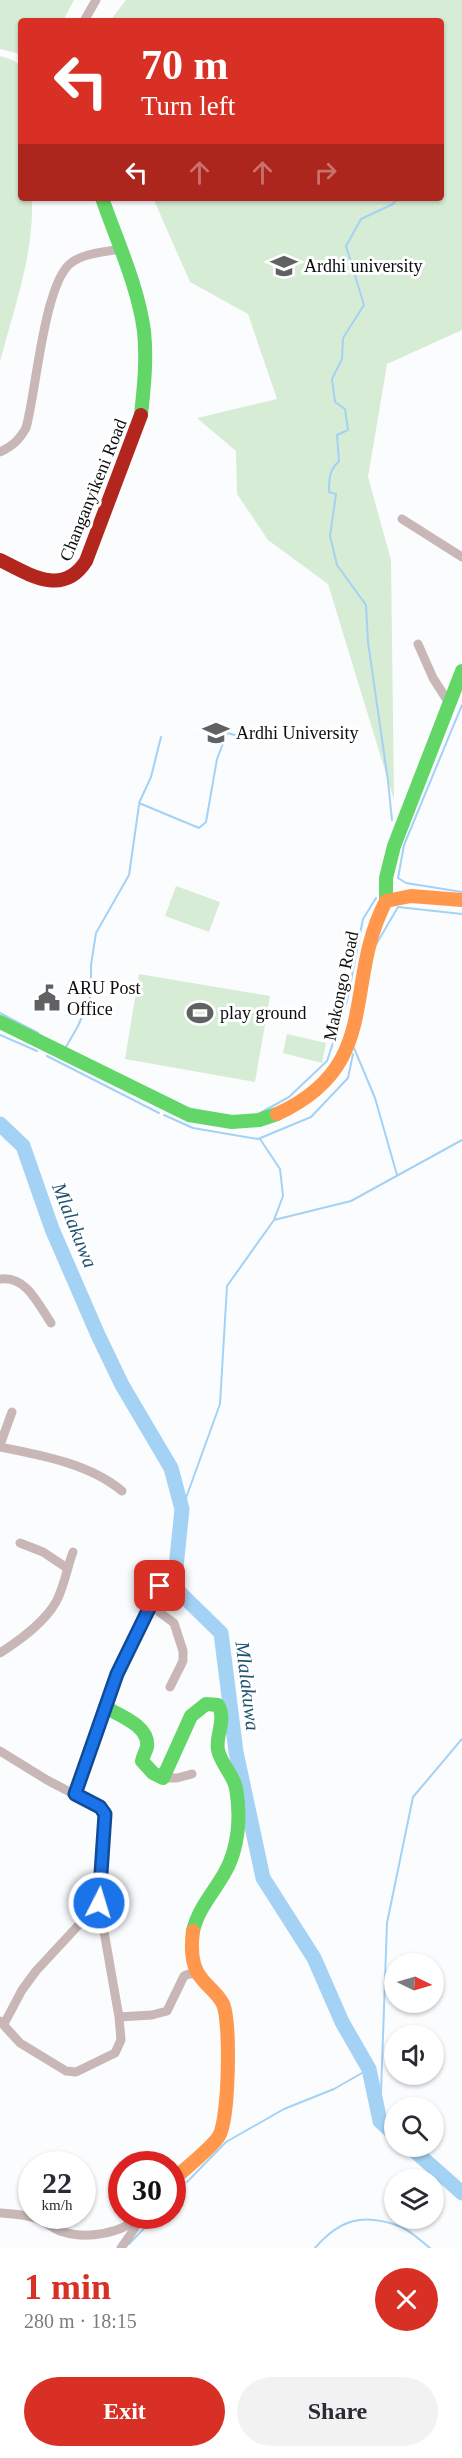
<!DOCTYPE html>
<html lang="en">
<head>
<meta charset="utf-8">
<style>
  body { margin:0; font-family:Georgia,serif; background:#f2f2f3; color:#2b2b33; height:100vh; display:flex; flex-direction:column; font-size:22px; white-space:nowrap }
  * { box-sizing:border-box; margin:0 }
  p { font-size:20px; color:#7c7c81 }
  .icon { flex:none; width:33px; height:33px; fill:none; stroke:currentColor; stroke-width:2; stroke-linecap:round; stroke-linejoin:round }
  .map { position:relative; height:2248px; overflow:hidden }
  .details { display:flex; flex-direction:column; background:#fff; flex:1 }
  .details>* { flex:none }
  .top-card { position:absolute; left:18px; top:18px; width:426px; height:183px; border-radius:6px; box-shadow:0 2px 4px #0004; background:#d93025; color:#fff; overflow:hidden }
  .needle { width:39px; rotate:95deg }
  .buttons { position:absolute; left:384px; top:1953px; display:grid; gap:12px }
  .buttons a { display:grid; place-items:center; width:60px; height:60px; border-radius:50%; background:#fff; box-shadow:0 2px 4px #0004; font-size:30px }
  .speed { position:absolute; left:18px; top:2151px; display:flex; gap:12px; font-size:30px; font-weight:700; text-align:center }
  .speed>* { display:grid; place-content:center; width:78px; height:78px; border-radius:50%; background:#fff; box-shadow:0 2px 4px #0004; line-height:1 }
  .speed small { font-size:15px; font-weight:400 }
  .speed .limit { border:9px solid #d22; background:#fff; color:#111 }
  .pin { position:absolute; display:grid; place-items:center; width:51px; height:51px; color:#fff; margin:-26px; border-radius:12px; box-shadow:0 3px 9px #0006 }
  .me { position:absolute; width:66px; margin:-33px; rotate:5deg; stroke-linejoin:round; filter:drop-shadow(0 0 4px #0008) }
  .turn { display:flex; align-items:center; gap:21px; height:126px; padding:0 24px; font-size:27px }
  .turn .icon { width:78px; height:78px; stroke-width:2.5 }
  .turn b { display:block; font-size:42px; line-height:51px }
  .lanes { display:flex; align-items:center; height:57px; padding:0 24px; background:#0003; justify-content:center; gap:30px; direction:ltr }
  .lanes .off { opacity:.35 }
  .round { display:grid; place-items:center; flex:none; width:63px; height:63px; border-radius:32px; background:#f2f2f3 }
  .head { display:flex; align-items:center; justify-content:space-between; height:102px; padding:0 24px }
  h1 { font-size:36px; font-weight:700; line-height:45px; color:#d93025 }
  .cta { display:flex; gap:12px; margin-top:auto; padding:12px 24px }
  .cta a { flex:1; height:69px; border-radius:36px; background:#d93025; color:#fff; font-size:24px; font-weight:700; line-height:69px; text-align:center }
  .cta a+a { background:#f2f2f3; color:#2b2b33 }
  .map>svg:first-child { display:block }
  .green { fill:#d6ecd4 }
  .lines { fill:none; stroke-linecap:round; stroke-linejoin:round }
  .stream { stroke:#a4d2f5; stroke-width:2 }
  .river { stroke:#a4d2f5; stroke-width:15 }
  .street { stroke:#c9b7b8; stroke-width:9 }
  .fast { stroke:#63d668; stroke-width:14 }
  .slow { stroke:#ff974d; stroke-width:14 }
  .jam { stroke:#b3261e; stroke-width:14 }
  .route-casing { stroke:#114b97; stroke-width:15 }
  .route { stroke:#1a73e8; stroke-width:10 }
  .labels { text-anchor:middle; stroke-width:6; stroke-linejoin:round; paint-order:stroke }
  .poi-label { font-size:18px; fill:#0c0d0e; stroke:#fff; text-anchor:start }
  .street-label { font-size:18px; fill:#0c0d0e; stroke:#fff }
  .water-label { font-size:20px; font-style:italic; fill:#205273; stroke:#fff }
</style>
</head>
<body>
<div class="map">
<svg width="462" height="2248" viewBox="0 0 462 2248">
  <rect width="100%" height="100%" fill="#fbfcfe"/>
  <path class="green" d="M0,0H74L63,21H21V54L0,49Z
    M126,0H462V330L387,364L368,477L391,560L394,800L328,584L268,540L237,494L236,451L197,418L277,399L248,314L190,282L153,198H441V21H110Z
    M0,56L13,60L21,66V198H32C34,256 14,307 0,362Z
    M176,886L220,902L209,932L165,916Z
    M139,974L270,996L255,1082L125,1059Z
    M287,1034L326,1043L322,1063L283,1053Z"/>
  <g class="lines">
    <path class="stream" d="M161,737L151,777L139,803L199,828L206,822L217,759L227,733L239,736
      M392,820L388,781L368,642L366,605L337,565L330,536L336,494L329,492C329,478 329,471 339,461L337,435L348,430L345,409L335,402L332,379L342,359L343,338L364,305L346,246L361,219L393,204L397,198
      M398,878L404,845L462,705
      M398,878L406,883L462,892
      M374,948L398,907L462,914
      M0,1013L38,1033
      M0,1035L37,1051
      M66,1047L78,1026L91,995V965L96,933L129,875L139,805
      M354,1048L375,1098L397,1175
      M47,1056L159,1113
      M187,1108L229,1116
      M260,1113L289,1097L327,1061L347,1001L363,919L376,898
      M164,1115L193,1128L258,1139L311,1117L348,1078L353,1054
      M260,1139L280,1169L283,1196L274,1220
      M182,1509L220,1404L227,1286L274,1220L351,1201L462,1140
      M380,2121L387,1923L413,1797L462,1739
      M187,2182L226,2142L284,2109L334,2089L369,2069
      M172,2196L179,2189
      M129,2244L156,2216
      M315,2248C340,2219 363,2213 399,2226C410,2230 421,2241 430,2248"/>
    <path class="river" d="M0,1124L23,1146L52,1229L98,1335L122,1385L171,1468L182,1509L174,1587L221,1633L236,1752L263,1878L314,1958L342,2022L369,2069L380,2121L394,2134
      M409,2146L462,2193"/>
    <path class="street" d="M84,21L96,0
      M0,452C13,446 19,440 26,428C36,393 44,283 71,263C84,253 105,252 120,249
      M402,519L462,557
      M418,644L433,678L449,703
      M0,1279C26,1275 38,1304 51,1323
      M0,1445L12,1412
      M0,1447C41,1455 90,1464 122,1491
      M20,1543L43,1552L67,1568
      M151,1606L174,1623L183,1651V1661L170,1687
      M0,1653C20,1640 44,1623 56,1602C64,1587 67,1568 73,1552
      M0,1751L47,1780L104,1810L106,1820L99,1903L119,2017L121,2040L115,2053L76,2072L66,2071L20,2043L0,2021
      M163,1778H177L192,1774
      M75,1794L117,1673L160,1586
      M119,2017L152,2015L167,2011L184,1976L189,1974H197
      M4,2024L22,1990L36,1971L99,1903
      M0,2213C14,2214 29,2215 42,2221C49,2224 55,2230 63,2232C86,2239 123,2234 139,2216
      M121,2248L135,2228L136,2219"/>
    <path class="fast" d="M102,198C117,241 138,286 144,331C147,359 144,387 141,415
      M386,901V878L394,846L462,671
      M0,1022L189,1115L232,1122L259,1120L277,1114
      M105,1707C119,1715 150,1726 147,1747C146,1751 143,1756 142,1761L153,1773L163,1778L191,1716L206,1704L218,1705C227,1720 215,1735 218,1750C221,1764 233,1774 236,1788C241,1816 239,1849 224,1874C213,1893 198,1909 193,1931"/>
    <path class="slow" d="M277,1114C384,1065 342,985 386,901L411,896L462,900
      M172,2181C184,2169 212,2148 219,2136C229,2119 231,2023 223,2004C218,1994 209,1988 202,1979C191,1967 191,1946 193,1931"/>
    <path class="jam" d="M0,560C30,575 63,597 86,561L141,415"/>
  </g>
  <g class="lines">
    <g class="route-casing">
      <path id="route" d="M99,1903L105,1814L100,1807L75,1794L117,1674L160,1586"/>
    </g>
    <use href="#route" class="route"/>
  </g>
  <defs>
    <g id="school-bare" transform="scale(2.07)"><path d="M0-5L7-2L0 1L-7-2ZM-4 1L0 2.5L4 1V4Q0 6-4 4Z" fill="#606162" stroke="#fff" stroke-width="2.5" paint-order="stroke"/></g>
    <g id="university-bare" transform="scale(2.07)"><path d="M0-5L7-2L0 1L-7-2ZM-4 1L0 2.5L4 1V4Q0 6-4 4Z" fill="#606162" stroke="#fff" stroke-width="2.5" paint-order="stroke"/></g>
    <g id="civic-bare" transform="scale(2.07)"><path d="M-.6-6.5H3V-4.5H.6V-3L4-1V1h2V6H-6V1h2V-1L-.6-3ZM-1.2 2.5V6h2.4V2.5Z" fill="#606162" stroke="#fff" stroke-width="2.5" paint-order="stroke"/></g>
    <g id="stadium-bare" transform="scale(2.07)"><path d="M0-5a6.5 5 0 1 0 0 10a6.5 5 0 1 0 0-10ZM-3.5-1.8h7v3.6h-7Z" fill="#606162" stroke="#fff" stroke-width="2.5" paint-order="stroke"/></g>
  </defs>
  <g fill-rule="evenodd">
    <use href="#school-bare" x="284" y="266"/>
    <use href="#university-bare" x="216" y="733"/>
    <use href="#civic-bare" x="47" y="998"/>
    <use href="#stadium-bare" x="200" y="1013"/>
  </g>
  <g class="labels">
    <g class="poi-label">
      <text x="304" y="272">Ardhi university</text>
      <text x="236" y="739">Ardhi University</text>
      <text x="67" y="994">ARU Post<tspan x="67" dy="21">Office</tspan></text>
      <text x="220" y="1019">play ground</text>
    </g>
    <g class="street-label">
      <text transform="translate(93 490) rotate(-68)" y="6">Changanyikeni Road</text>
      <text transform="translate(341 986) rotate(-78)" y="6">Makongo Road</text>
    </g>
    <g class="water-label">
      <text transform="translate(75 1225) rotate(68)" y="7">Mlalakuwa</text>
      <text transform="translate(248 1686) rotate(83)" y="7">Mlalakuwa</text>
    </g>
  </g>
</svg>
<div class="buttons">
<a><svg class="needle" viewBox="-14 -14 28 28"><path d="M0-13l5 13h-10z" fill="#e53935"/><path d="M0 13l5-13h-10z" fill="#7c7c81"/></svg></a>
<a><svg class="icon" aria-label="sound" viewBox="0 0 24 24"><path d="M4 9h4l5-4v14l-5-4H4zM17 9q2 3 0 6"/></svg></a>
<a><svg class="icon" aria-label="search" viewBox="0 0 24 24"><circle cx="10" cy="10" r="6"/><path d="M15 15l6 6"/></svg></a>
<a><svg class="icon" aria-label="layers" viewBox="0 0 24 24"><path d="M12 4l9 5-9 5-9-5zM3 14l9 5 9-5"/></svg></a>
</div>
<div class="speed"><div>22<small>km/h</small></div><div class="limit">30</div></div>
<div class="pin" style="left:160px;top:1586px;background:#d93025"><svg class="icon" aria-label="arrive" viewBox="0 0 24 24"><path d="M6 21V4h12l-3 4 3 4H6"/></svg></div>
<svg class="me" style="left:99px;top:1903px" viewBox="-20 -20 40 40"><circle r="17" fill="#1a73e8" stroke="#fff" stroke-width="3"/><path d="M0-11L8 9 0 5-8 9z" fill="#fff"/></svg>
<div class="top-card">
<div class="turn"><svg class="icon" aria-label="left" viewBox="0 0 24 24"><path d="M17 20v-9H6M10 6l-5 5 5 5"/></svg><div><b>70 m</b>Turn left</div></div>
<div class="lanes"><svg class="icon" aria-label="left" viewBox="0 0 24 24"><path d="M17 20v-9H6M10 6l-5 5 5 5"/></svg><svg class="icon off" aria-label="ahead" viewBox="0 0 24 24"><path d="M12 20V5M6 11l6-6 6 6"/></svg><svg class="icon off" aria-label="ahead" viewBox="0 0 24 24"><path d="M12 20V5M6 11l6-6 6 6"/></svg><svg class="icon off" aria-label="right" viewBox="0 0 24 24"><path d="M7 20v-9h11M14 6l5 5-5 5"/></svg></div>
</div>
</div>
<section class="details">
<div class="head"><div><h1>1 min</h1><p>280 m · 18:15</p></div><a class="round" style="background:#d93025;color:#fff"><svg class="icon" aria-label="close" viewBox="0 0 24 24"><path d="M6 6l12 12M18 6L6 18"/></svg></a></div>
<div class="cta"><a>Exit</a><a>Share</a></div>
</section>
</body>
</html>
